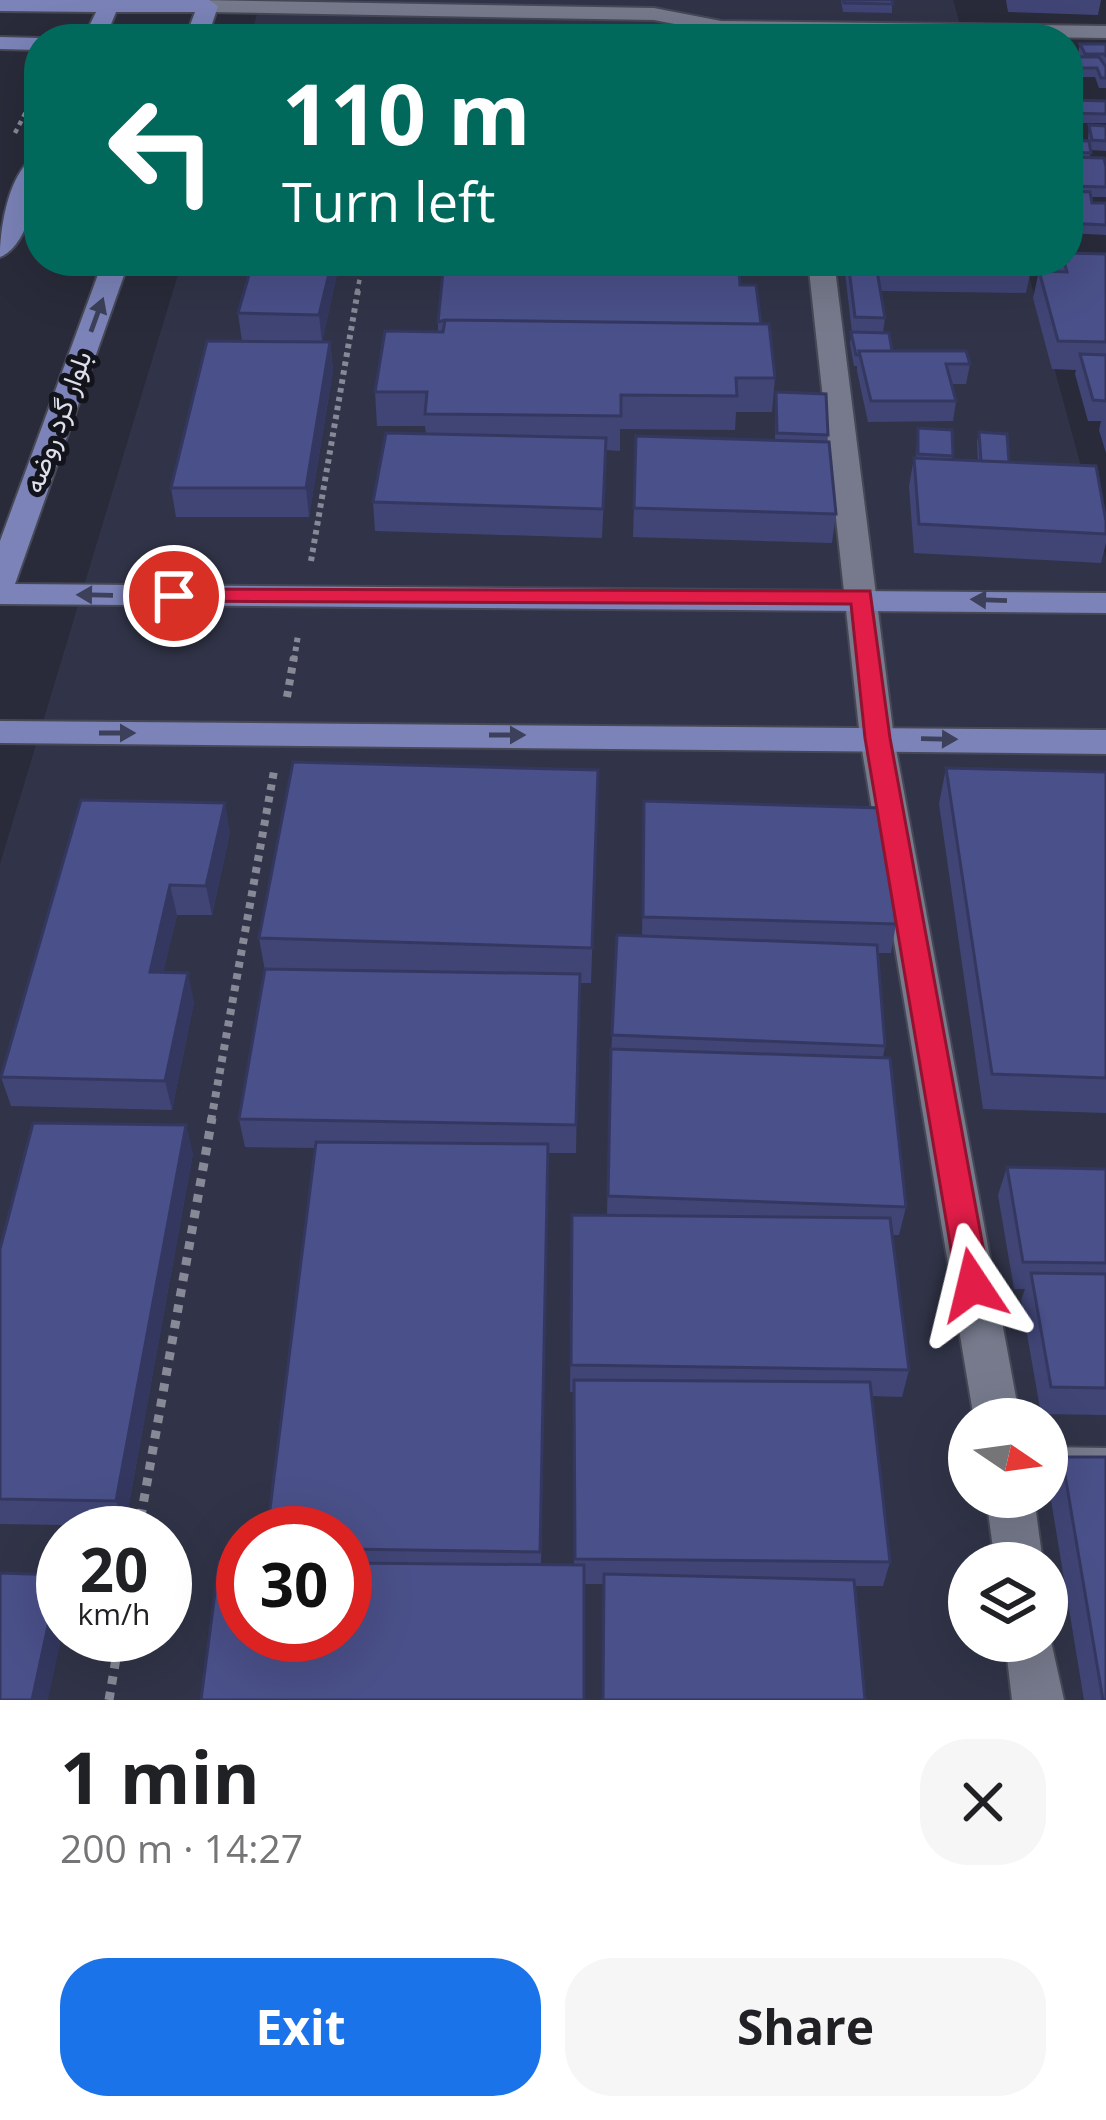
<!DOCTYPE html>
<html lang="en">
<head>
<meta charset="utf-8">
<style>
  body { margin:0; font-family:"Open Sans",Vazirmatn,sans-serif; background:#f6f6f6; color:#202124; height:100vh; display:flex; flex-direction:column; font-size:45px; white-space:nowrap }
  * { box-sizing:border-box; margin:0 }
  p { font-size:39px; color:#757577 }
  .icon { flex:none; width:66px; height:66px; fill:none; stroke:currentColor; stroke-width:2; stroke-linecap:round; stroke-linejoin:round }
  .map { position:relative; height:1700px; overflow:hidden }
  .drawer { display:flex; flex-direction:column; background:#fff; flex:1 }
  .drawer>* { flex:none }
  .hud { position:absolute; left:24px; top:24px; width:1059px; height:252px; border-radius:48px; box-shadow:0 12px 48px #0002; background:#00695c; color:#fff; overflow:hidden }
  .needle { width:78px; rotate:103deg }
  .controls { position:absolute; left:948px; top:1398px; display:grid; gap:24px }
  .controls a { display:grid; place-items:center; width:120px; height:120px; border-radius:50%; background:#fff; box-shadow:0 12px 48px #0002; font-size:60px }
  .speed { position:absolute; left:36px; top:1506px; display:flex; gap:24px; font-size:60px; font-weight:700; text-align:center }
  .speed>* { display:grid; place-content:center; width:156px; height:156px; border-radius:50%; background:#fff; box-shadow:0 12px 48px #0002; line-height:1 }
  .speed small { font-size:30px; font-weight:400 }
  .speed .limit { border:18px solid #d22; background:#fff; color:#111 }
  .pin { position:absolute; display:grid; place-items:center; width:102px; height:102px; color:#fff; margin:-51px; border:6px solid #fff; border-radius:50%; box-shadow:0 3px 12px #0007 }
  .me { position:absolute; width:132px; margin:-66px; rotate:350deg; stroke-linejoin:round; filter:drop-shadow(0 0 9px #0008) }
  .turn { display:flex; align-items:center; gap:42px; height:252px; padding:0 60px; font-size:54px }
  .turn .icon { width:156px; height:156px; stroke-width:2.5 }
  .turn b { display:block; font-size:84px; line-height:102px }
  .round { display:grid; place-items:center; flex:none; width:126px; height:126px; border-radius:48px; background:#f6f6f6 }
  .overview { display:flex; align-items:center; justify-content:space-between; height:204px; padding:0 60px }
  h1 { font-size:72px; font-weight:700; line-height:90px }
  .button { display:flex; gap:24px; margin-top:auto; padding:24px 60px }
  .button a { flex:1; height:138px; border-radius:48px; background:#1a73e8; color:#fff; font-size:48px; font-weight:700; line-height:138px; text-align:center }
  .button a+a { background:#f6f6f6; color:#202124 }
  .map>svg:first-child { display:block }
  .built { fill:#313448; fill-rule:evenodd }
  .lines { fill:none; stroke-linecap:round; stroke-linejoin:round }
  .street-casing { stroke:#464855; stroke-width:4 }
  .primary-casing { stroke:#464855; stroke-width:4 }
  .path-far3 { stroke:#878996; stroke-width:4.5; stroke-dasharray:4.5 4.5; stroke-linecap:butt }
  .path-far2 { stroke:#878996; stroke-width:6; stroke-dasharray:4.5 4.5; stroke-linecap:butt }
  .path-far1 { stroke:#878996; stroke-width:8; stroke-dasharray:6 6; stroke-linecap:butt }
  .path { stroke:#878996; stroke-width:9; stroke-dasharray:8 8; stroke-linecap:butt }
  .street { fill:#767a8c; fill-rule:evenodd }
  .primary { fill:#7b83b8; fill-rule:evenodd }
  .wall { fill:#404576 }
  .shaded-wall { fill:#343860 }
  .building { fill:#4a5089; stroke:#343860; stroke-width:3 }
  .oneway { fill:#3d405a }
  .route { fill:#e11d48; stroke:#92132f; stroke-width:3 }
  .labels { text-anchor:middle; stroke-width:10; stroke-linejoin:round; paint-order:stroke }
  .far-street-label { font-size:27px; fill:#dddfea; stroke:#13141b }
</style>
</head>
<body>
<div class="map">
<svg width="1106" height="1700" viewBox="0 0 1106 1700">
  <rect width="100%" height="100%" fill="#292b3a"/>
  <path class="built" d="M261,0H953L964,39H250Z
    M182,261H1025L1106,558V1700H0V864ZM969,1419H1047V1497H969ZM63,1533H165V1635H63ZM243,1533H345V1635H243ZM969,1563H1047V1641H969Z"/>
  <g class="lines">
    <g class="street-casing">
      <path id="street" d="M198,0L654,8L721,21L1106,26V38L721,33L654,20L208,12L201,10Z
        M808,261H834L894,738L1020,1419H974L860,738Z
        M1047,1447L1106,1448V1492L1047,1491Z
        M986,1497H1034L1043,1563H995Z
        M1047,1623L1064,1700H1012L1005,1641H1047Z"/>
    </g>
    <g class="primary-casing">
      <path id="primary" d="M0,0H209L218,6L207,39H185L195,12H116L105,39H83L96,12L0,11Z
        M0,37L39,38L45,39H39V50L0,49Z
        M39,155C39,183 30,246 0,257C0,228 9,167 39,155Z
        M103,261H129L15,584L1106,593V613L0,604V541Z
        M0,721L1106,730V754L0,743Z"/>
    </g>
    <path class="path-far3" d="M15,133L39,87
      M357,293L363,261"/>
    <path class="path-far2" d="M311,561L358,290
      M294,660L298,635"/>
    <path class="path-far1" d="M287,697L294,657
      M211,1121L274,771"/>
    <path class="path" d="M138,1533L212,1118
      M109,1700L120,1635"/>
    <use href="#street" class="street"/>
    <use href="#primary" class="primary"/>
  </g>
  <path class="wall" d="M841,0H892V13L843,12Z
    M1006,0H1101L1098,15L1008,12Z
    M1080,44H1106V88H1099L1095,77H1070L1068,45L1072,57H1079L1078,54Z
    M1068,100L1106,101V123H1071L1068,134Z
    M1089,125L1106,126V151L1090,150V158L1106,167V197H1091L1092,203H1106V235L1068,233V140L1088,141Z
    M1106,254V453L1099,430L1101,421H1088L1075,374L1076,370L1052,369L1033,298L1039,271H1058L1060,261Z
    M253,261H340L322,342H330L333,370L309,517H176L171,488L242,341L238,313Z
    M550,261H716V270L740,285L761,324L775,378L772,412H736L735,430L620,429V451L606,450L602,538L375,531L373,502L426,434L425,426H377L375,392L438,332V322L507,269H549Z
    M846,261H1026L1030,274L1026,293L881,291L885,318L883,333L892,351L970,364L966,384H952L956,401L953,421L868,422L857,371V366H854L850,343L852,332L845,273Z
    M776,392L828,435L827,442L836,514L832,543L633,537L636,436L775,440Z
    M918,428L953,456L952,459L978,461L977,442L979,432L1009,462L1106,521V543L1101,563L914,553L909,486L914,458H916Z
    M946,768L1106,772V1113L983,1109L939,804Z
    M598,770L591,983H579L576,1153H548L541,1565H574V1392H570L572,1215H607L610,1078L617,935L642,936L644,801L896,924L891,953H877L885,1046L883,1057L906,1207L899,1235H892L909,1370L902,1397L871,1396L890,1562L883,1586H855L865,1700H602L603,1584H584L345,1635V1533L315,1148L245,1147L239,1119L265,971L259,938Z
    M81,800L230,832L212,915H177L163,972L194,1002L172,1110L11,1106L1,1077Z
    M193,1153L125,1526L0,1524V1249Z
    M1007,1167L1106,1169V1415L1041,1414L1021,1300L1025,1289H1014L998,1195Z
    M1062,1457L1106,1700H1084L1049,1488Z"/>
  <path class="shaded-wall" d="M332,261H340L322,343L319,315Z
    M330,342L333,370L309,517L306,488Z
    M225,803L230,832L212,915L206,886Z
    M170,885L177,915L157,1001L150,972Z
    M188,973L194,1002L172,1110L165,1081Z
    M186,1125L193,1153L125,1526L116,1501Z
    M59,1575L63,1584V1630L48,1700H32Z"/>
  <path class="building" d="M843,0H892L893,4L844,3Z
    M815,32H906L908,39H816Z
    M1080,44H1106V57L1105,54H1085Z
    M1068,57H1099L1106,67V78H1101L1097,68H1072Z
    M1068,100L1106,101V114L1068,113Z
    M1089,125L1106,126V141L1092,140Z
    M1068,140L1089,141L1091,153L1068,152Z
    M1068,157L1104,158L1106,167V187L1068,186Z
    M1068,191L1090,192L1092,203H1106V225L1068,223Z
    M1068,253L1106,254V342L1058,341L1039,271L1067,272L1064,261H1068Z
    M253,261H332L319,315L238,313Z
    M444,261H506L505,269L739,270L740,285H756L761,324L445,320L438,322Z
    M550,261H716L717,265L549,262Z
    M848,261H1026L1030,274L877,271L885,318L855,317Z
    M445,320L769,324L775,378H736L737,396L621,395V416L425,414L427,392H375L385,331L443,332Z
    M851,332L889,333L892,351H859V355H856Z
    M207,341L330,342L306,488H171Z
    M859,351H966L970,364H946L956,401H871Z
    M1080,354L1106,355V401L1093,400Z
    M776,392L826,394L828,435L777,433Z
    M918,428L952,430L953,456L918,454Z
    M979,432L1007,434L1009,462L981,461Z
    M386,433L606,438L603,509L373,502Z
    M636,436L829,442L836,514L634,508Z
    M914,458L1096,466L1106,521V534L919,524Z
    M293,762L598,770L592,948L259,938Z
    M946,768L1106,772V1078L992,1074Z
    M81,800L225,803L206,886L170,885L150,972L188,973L165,1081L1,1077Z
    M644,801L883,808L896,924L643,917Z
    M617,935L877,945L885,1046L612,1035Z
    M265,969L580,974L576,1125L239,1119Z
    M611,1049L890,1058L906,1207L608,1196Z
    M33,1123L186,1125L116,1501L0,1499V1249Z
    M316,1142L548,1144L540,1552L345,1549V1533H267Z
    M1007,1167L1106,1169V1263L1023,1262Z
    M572,1215L890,1218L909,1370L571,1365Z
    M1031,1273L1106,1274V1388L1051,1387Z
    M574,1380L870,1382L890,1562L575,1559Z
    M1062,1457H1106V1700H1103Z
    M219,1562H243V1635H345V1563L584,1565V1700H201Z
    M0,1573L59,1575L32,1700H0Z
    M604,1574L854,1580L865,1700H603Z"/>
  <defs><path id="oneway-solid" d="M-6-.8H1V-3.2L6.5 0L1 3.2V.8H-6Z" transform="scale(3)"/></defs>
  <g class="oneway">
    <use href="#oneway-solid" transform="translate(97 315) rotate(-70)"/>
    <use href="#oneway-solid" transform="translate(95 595) rotate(-179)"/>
    <use href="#oneway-solid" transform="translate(989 600) rotate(-178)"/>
    <use href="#oneway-solid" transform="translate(117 733)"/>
    <use href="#oneway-solid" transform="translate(507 735)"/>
    <use href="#oneway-solid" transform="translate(939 739) rotate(1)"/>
  </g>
  <path class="route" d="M174,589L870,591L890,738L990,1285L985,1296L973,1300L961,1296L957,1285L865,738L851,604L166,601V591Z"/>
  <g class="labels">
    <g class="far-street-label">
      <text transform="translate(58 422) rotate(-70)" y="9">بلوار گرد روضه</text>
    </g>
  </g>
</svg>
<div class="controls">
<a><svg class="needle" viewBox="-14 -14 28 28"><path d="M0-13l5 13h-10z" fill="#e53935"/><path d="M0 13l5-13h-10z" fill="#757577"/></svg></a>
<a><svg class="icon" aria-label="layers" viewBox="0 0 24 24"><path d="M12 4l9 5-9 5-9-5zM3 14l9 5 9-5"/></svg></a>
</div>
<div class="speed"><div>20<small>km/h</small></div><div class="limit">30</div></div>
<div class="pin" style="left:174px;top:596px;background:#d93025"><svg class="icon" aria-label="arrive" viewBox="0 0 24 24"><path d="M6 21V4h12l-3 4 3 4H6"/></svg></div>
<svg class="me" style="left:973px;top:1285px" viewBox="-20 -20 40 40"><path d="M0-17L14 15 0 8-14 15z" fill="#e11d48" stroke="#fff" stroke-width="4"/></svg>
<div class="hud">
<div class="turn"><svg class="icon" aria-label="left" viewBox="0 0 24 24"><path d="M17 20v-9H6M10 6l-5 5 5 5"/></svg><div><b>110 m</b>Turn left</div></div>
</div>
</div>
<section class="drawer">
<div class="overview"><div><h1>1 min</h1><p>200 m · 14:27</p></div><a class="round"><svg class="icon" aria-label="close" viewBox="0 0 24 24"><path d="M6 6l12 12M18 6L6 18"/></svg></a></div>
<div class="button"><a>Exit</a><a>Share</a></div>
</section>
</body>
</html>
